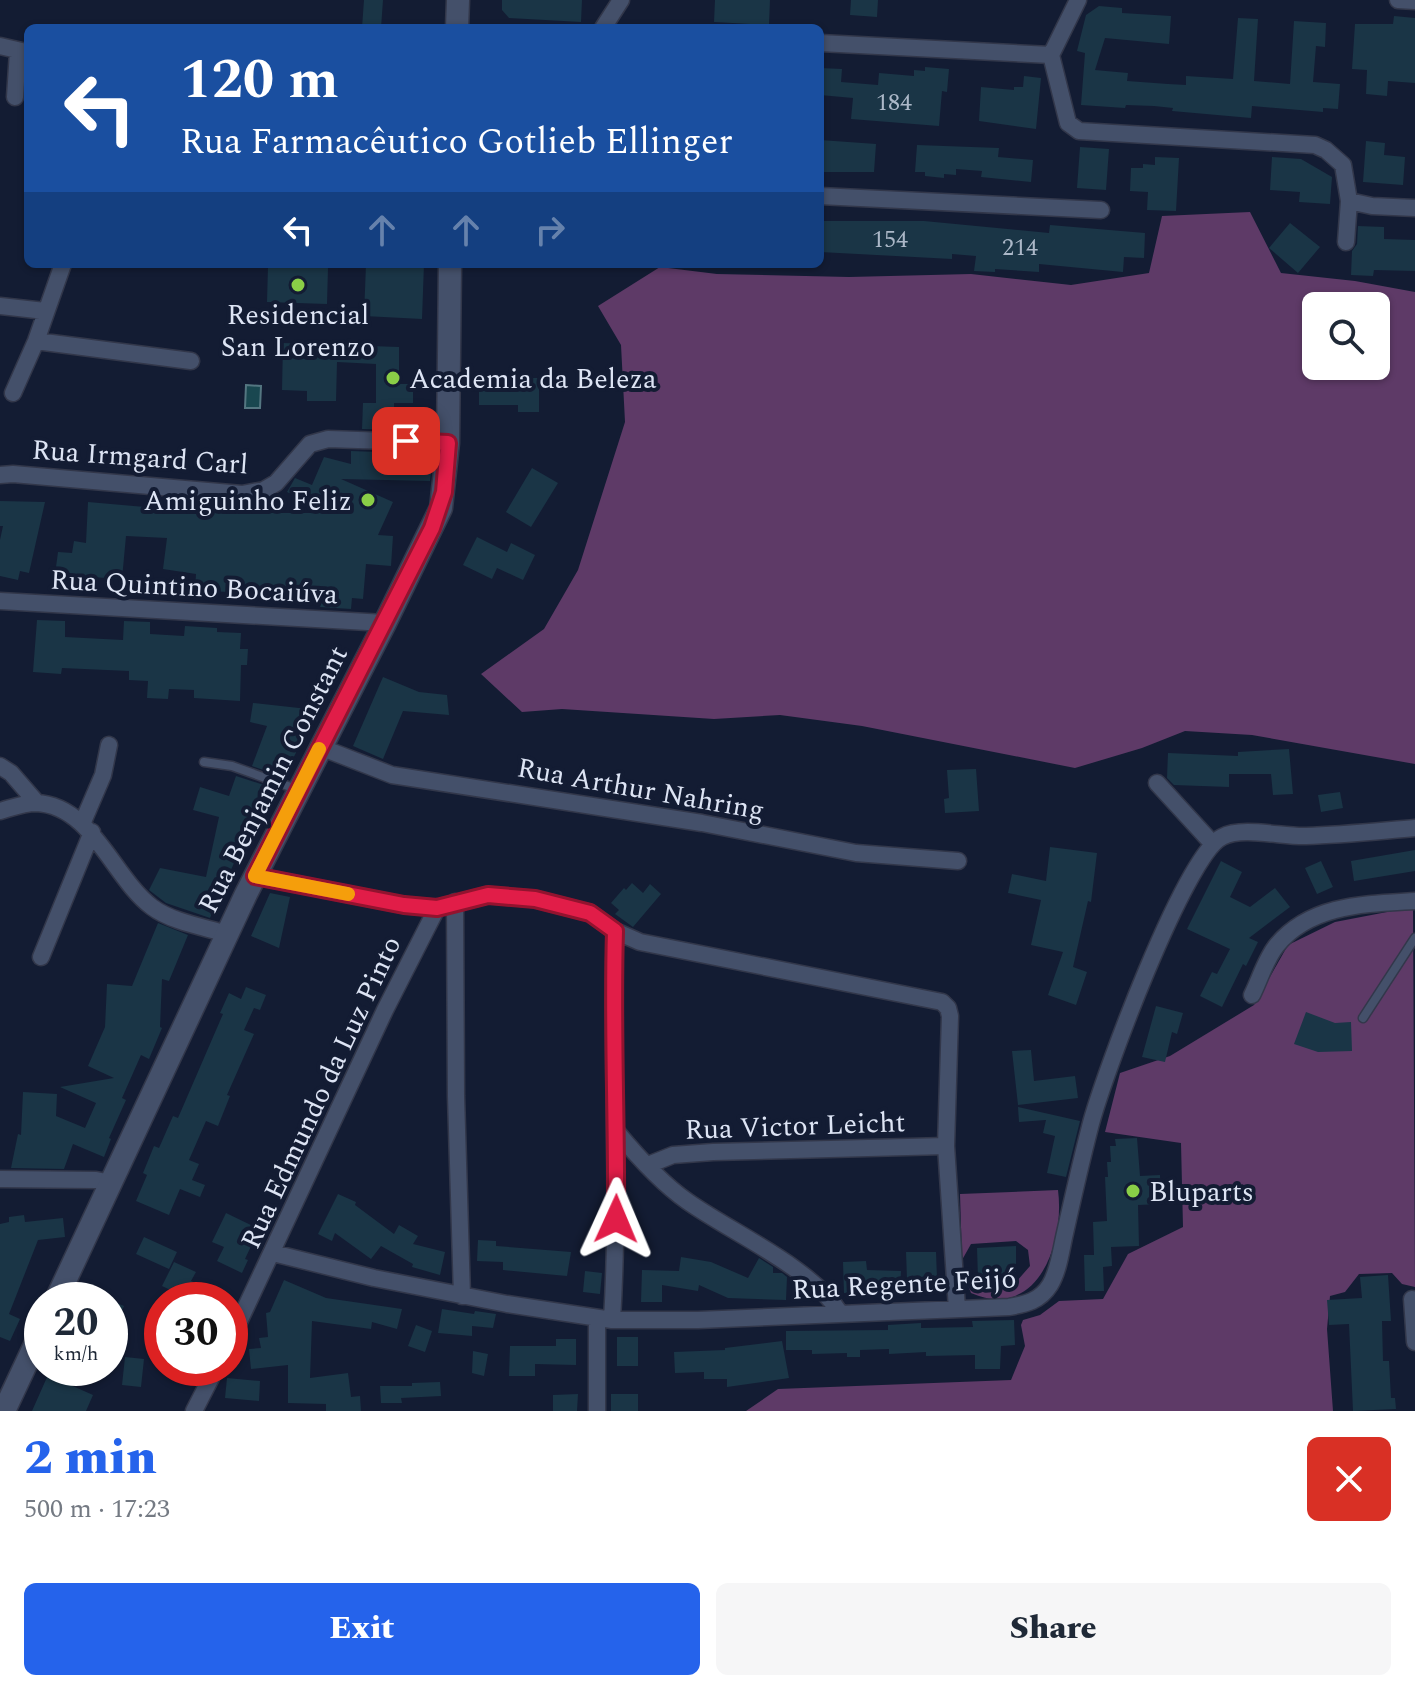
<!DOCTYPE html>
<html lang="en">
<head>
<meta charset="utf-8">
<style>
  body { margin:0; font-family:Spectral,serif; background:#f6f6f7; color:#1f2937; height:100vh; display:flex; flex-direction:column; font-size:30px; white-space:nowrap }
  * { box-sizing:border-box; margin:0 }
  p { font-size:26px; color:#747a83 }
  .icon { flex:none; width:44px; height:44px; fill:none; stroke:currentColor; stroke-width:2; stroke-linecap:round; stroke-linejoin:round }
  .map { position:relative; height:1411px; overflow:hidden }
  .details { display:flex; flex-direction:column; background:#fff; flex:1 }
  .details>* { flex:none }
  .guide { position:absolute; left:24px; top:24px; width:800px; height:244px; border-radius:12px; box-shadow:0 2px 6px #0004; background:#1a4fa0; color:#fff; overflow:hidden }
  .buttons { position:absolute; left:1302px; top:292px; display:grid; gap:16px }
  .buttons a { display:grid; place-items:center; width:88px; height:88px; border-radius:12px; background:#fff; box-shadow:0 2px 6px #0004; font-size:40px }
  .speed { position:absolute; left:24px; top:1282px; display:flex; gap:16px; font-size:40px; font-weight:700; text-align:center }
  .speed>* { display:grid; place-content:center; width:104px; height:104px; border-radius:50%; background:#fff; box-shadow:0 2px 6px #0004; line-height:1 }
  .speed small { font-size:20px; font-weight:400 }
  .speed .limit { border:12px solid #d22; background:#fff; color:#111 }
  .pin { position:absolute; display:grid; place-items:center; width:68px; height:68px; color:#fff; margin:-34px; border-radius:16px; box-shadow:0 4px 12px #0006 }
  .me { position:absolute; width:88px; margin:-44px; rotate:1deg; stroke-linejoin:round; filter:drop-shadow(0 0 6px #0008) }
  .turn { display:flex; align-items:center; gap:28px; height:168px; padding:0 24px; font-size:36px }
  .turn .icon { width:104px; height:104px; stroke-width:2.5 }
  .turn b { display:block; font-size:56px; line-height:68px }
  .lanes { display:flex; align-items:center; height:76px; padding:0 24px; background:#0003; justify-content:center; gap:40px; direction:ltr }
  .lanes .off { opacity:.35 }
  .round { display:grid; place-items:center; flex:none; width:84px; height:84px; border-radius:12px; background:#f6f6f7 }
  .summary { display:flex; align-items:center; justify-content:space-between; height:136px; padding:0 24px }
  h1 { font-size:48px; font-weight:800; line-height:60px; color:#2563eb }
  .button { display:flex; gap:16px; margin-top:auto; padding:16px 24px }
  .button a { flex:1; height:92px; border-radius:12px; background:#2563eb; color:#fff; font-size:32px; font-weight:800; line-height:92px; text-align:center }
  .button a+a { background:#f6f6f7; color:#1f2937 }
  .map>svg:first-child { display:block }
  .forest { fill:#5e3a67; fill-rule:evenodd }
  .water { fill:#194750; stroke:#547681; stroke-width:2 }
  .building { fill:#1a3546 }
  .lines { fill:none; stroke-linecap:round; stroke-linejoin:round }
  .lane-casing { stroke:#32374a; stroke-width:11 }
  .street-casing { stroke:#32374a; stroke-width:19 }
  .secondary-casing { stroke:#32374a; stroke-width:25 }
  .lane { stroke:#44506a; stroke-width:8 }
  .street { stroke:#44506a; stroke-width:16 }
  .secondary { stroke:#44506a; stroke-width:22 }
  .route-casing { stroke:#92132f; stroke-width:20 }
  .route { stroke:#e11d48; stroke-width:14 }
  .slow { stroke:#f59e0b; stroke-width:14 }
  .poi-dot { fill:#8ace47; stroke:#131c33; stroke-width:3 }
  .labels { text-anchor:middle; stroke-width:8; stroke-linejoin:round; paint-order:stroke }
  .number-label { font-size:24px; fill:#acb8c8 }
  .poi-label { font-size:28px; fill:#dde4f4; stroke:#131c33; text-anchor:start }
  .street-label { font-size:28px; fill:#dde4f4; stroke:#131c33 }
</style>
</head>
<body>
<div class="map">
<svg width="1415" height="1411" viewBox="0 0 1415 1411">
  <rect width="100%" height="100%" fill="#131c33"/>
  <path class="forest" d="M1250,212L1281,273L1355,281L1415,292V764L1252,735L1185,731L1142,748L1075,768L862,726L780,715L714,719L562,709L522,712L481,674L544,629L578,570L625,422L621,345L598,306L660,267L717,274L849,277L971,274L1071,285L1149,273L1162,216ZM1316,306H1376V366H1316Z
    M1413,907L1415,1287L1402,1284L1392,1273L1359,1274L1345,1292L1330,1296L1327,1329L1333,1411H746L778,1389L1011,1380L1025,1346L1021,1325L1023,1320L1040,1315L1059,1301L1103,1299L1128,1254L1183,1227L1181,1143L1105,1132L1120,1073L1170,1056L1254,1005L1288,945L1335,922Z
    M1058,1190C1065,1242 1038,1322 971,1293L964,1275L968,1273L976,1286L997,1288L1008,1281L1016,1282L1030,1266L1028,1250L1016,1241L971,1244L962,1260L960,1194Z"/>
  <path class="water" d="M246,385L261,386L260,408H245Z"/>
  <path class="building" d="M364,0H383L381,28H362Z
    M502,0H582L581,22L509,18L502,10Z
    M715,0H770L769,25L714,22Z
    M851,0H878L877,17L850,15Z
    M1099,6L1122,8V13L1171,16L1169,44L1105,38L1095,70L1128,73L1127,81L1168,84L1186,85V76L1233,79L1238,18L1258,19L1254,81L1290,84L1294,21L1326,23L1325,47L1316,46L1313,82L1340,84L1338,109L1323,108V112L1252,106L1251,118L1172,111L1173,108L1154,106L1126,105L1125,108L1081,105L1085,53L1077,51L1086,15Z
    M1394,16L1415,18V83L1388,81L1387,96L1366,94L1367,70L1352,69L1355,24H1393Z
    M925,67L949,69L947,92L942,91L939,126L851,119L853,98L820,95V68L842,69L841,82L878,85L879,73L914,76V70L925,71Z
    M1024,76L1041,78L1036,129L979,121L981,87L1014,90V87H1023Z
    M820,140L876,144L874,172H820Z
    M1366,141L1385,143L1384,155L1405,157L1403,185L1363,182Z
    M917,145L999,148L998,157L1033,160L1031,182L981,177L982,171L956,169V175L944,174V178L925,176V172H915Z
    M1080,147L1109,149L1106,190L1077,188Z
    M1155,157L1179,158L1176,211L1147,210L1148,192L1130,191L1131,168H1143V164L1155,165Z
    M1272,157L1301,159L1332,177L1330,204L1299,202L1300,192L1270,190Z
    M820,221H924L1049,233L1050,225L1145,233L1144,258L1124,257L1123,272L1039,264V272L995,269V272L974,271L976,256L952,254V259L820,252Z
    M1290,223L1320,247L1298,273L1269,248Z
    M1358,226L1384,227V239L1415,240V271L1374,270L1373,276L1351,275L1352,251L1357,244Z
    M281,264H315V267L328,268L327,304L267,302L268,266H281Z
    M366,264H424L422,319L364,316Z
    M283,343L399,347V384H413V403H394V430L362,429L363,403H376V364L337,362L336,401H307V391L282,390Z
    M479,378H539V412H518V405H479Z
    M351,451L433,454L430,481L341,479L393,502L378,535L393,536L391,566L366,564L363,599L352,598L351,609L320,607L322,602L290,594L289,596L274,593L275,589L229,585L228,592L195,590L196,574L163,569L167,538L126,536L122,579L91,577L89,586L54,582L58,552L72,553L74,541L86,543L88,502L179,510L242,508V513H332L287,492L295,478L312,485L324,457L351,464Z
    M532,468L558,483L531,527L506,512Z
    M0,501L45,502L29,573L20,571L18,580L0,576V540L3,526H0Z
    M477,537L507,552L511,543L535,555L523,580L497,568L492,579L463,565Z
    M37,620L65,621V637L123,640L124,621L150,622V634L184,636L185,626L217,628V632L241,633L240,649H248L247,665H241L240,701L194,698V690L169,689L168,699L147,698L148,681L129,680V671L62,668L61,674L33,672Z
    M383,677L419,692L447,695L449,715L403,711L383,759L353,746Z
    M253,703L317,710L284,777L252,766L267,726L250,722Z
    M1289,749L1293,794L1273,795L1271,774H1229V787L1174,785L1167,778L1168,753L1238,756V752Z
    M976,769L979,811L945,813L944,799L949,798L947,770Z
    M236,776L279,790L275,800L267,797L258,821L245,820L234,863L210,918L166,903L149,890L160,868L206,877L219,817L193,810L200,787L229,796Z
    M1340,792L1343,808L1321,812L1318,795Z
    M1050,847L1097,853L1091,902L1088,901L1073,967L1087,972L1076,1005L1048,995L1063,952L1031,945L1041,900L1008,893L1012,874L1046,881Z
    M1415,850V871L1354,881L1351,861Z
    M1221,861L1242,872L1230,897L1250,907L1275,888L1290,907L1249,938L1258,942L1246,966L1243,964L1222,1007L1200,996L1212,972L1217,974L1230,949L1187,929Z
    M1321,861L1333,887L1317,894L1305,868Z
    M632,883L643,893L650,884L661,894L633,927L615,914L619,910L611,903L624,888L626,890Z
    M270,893L290,897L279,948L251,936Z
    M158,923L188,935L169,981L162,979L160,1027L162,1028L149,1059L141,1055L122,1098L126,1100L109,1138L111,1139L104,1157L73,1144L64,1169L11,1168L18,1134L21,1135L23,1092L57,1094L56,1116L85,1128L96,1103L60,1087L114,1078L88,1066L105,1027L107,984L132,986Z
    M246,987L266,995L260,1010L254,1008L244,1030L254,1034L227,1095L230,1096L218,1126L206,1121L189,1160L199,1164L192,1180L205,1185L200,1197L180,1189L169,1215L136,1201L147,1175L143,1173L154,1146L159,1148L173,1116L178,1118L223,1014L220,1013L229,993L241,999Z
    M1156,1006L1183,1013L1177,1034L1172,1032L1165,1062L1142,1057Z
    M1306,1012L1335,1023L1351,1022L1352,1051L1318,1052L1294,1044Z
    M1031,1050L1034,1081L1075,1076L1078,1098L1018,1105L1012,1051Z
    M1018,1107L1080,1121L1066,1177L1047,1173L1055,1136L1043,1133L1046,1120L1019,1122Z
    M1137,1138L1140,1176L1160,1175L1161,1204L1138,1205L1139,1246L1111,1247L1112,1266L1103,1267L1104,1291H1085L1084,1255H1094L1093,1222L1107,1221L1105,1177H1108L1107,1162H1111L1110,1146H1116L1115,1139Z
    M338,1194L356,1202L355,1205L394,1234L399,1225L418,1236L413,1244L445,1252L440,1275L412,1267L413,1264L381,1246L371,1259L335,1233L332,1241L318,1234Z
    M226,1213L259,1229L245,1259L248,1260L242,1273L217,1261L224,1247L212,1242Z
    M24,1215L25,1222L63,1218L65,1237L38,1240L9,1314L20,1319L10,1341L0,1337V1224L9,1222V1217Z
    M144,1237L177,1252L169,1269L136,1254Z
    M478,1240L496,1241V1246L571,1252L567,1276L503,1270V1262L477,1261Z
    M1016,1246V1272H1005L1006,1278H978L977,1248Z
    M906,1252H936L937,1278L907,1279Z
    M681,1257L711,1262L748,1278L759,1258L773,1267V1273H782L787,1277L786,1300L728,1298L699,1285L698,1291L662,1285V1302H641L642,1270L679,1271Z
    M866,1261L867,1270L901,1271L900,1292L844,1293L843,1262Z
    M174,1262L196,1272L191,1281L234,1300H191L162,1286Z
    M585,1271L602,1273L600,1294L583,1292Z
    M1388,1275L1391,1321H1382L1383,1361H1389L1391,1398H1395L1396,1409L1353,1411L1349,1324L1329,1325L1327,1300L1362,1298L1360,1277Z
    M284,1280L326,1298L402,1309L397,1329L372,1322L371,1329L312,1321L310,1378L348,1373L351,1397L360,1396L361,1411H326V1404L288,1403V1365L251,1369L249,1349L261,1348L259,1338L268,1337L266,1313L270,1312Z
    M110,1300L124,1306L110,1338Z
    M442,1309L474,1314L475,1311L496,1314L493,1328L472,1326V1336L438,1333Z
    M1014,1320L1015,1345L1001,1346L1000,1369H975V1355L926,1356V1352L889,1354V1349L860,1350V1357H847V1353L812,1354V1350H786V1331L888,1330V1325L921,1323V1328L973,1327L972,1321Z
    M416,1325L432,1331L425,1352L408,1346Z
    M617,1337H638V1366H617Z
    M556,1339H576V1365L535,1364V1376H509L510,1346H556Z
    M782,1341L789,1378L727,1387V1379H704V1372L675,1373L674,1352L725,1350V1348Z
    M473,1351L488,1354L484,1376L472,1373Z
    M125,1357L144,1359L141,1387L122,1385Z
    M48,1375L93,1395L86,1411H32Z
    M227,1378L260,1381L259,1401L225,1398Z
    M440,1382L441,1396L401,1398L402,1403H381L380,1386H412V1383Z
    M578,1394L577,1411H553V1395Z
    M611,1394H638V1411H611Z"/>
  <g class="lines">
    <g class="lane-casing">
      <path id="lane" d="M204,762L232,766L299,790
        M1363,1018L1415,938"/>
    </g>
    <g class="street-casing">
      <path id="street" d="M1398,0L1415,1
        M603,28L621,0
        M820,43L1051,55L1078,0
        M0,46L26,52
        M1051,55L1068,123L1079,131L1315,145L1326,150L1343,165L1349,201L1372,206L1415,208
        M15,97L18,51
        M820,196L1101,210
        M1346,242L1349,201
        M0,306L45,311
        M36,341L191,361
        M13,393L36,341L63,264
        M0,475L13,474L242,494L264,490L276,483L310,444L328,439L448,443
        M0,601L385,623
        M320,747L392,775L702,823L856,853L958,861
        M0,766L11,773L37,803
        M1157,783L1212,843
        M0,811C11,808 24,803 36,803C92,805 113,878 152,907C172,922 204,927 227,934
        M82,824L103,775L109,745
        M255,876L404,905L437,908L488,895L535,899L590,913L615,931L640,942L942,1002L948,1008L950,1016L946,1146L957,1309
        M455,902L456,1096L462,1296
        M41,957L92,832
        M1252,995C1260,979 1266,958 1277,945C1311,904 1366,904 1415,901
        M617,1132C637,1156 661,1183 687,1201C732,1233 811,1267 840,1313
        M648,1165L673,1155L713,1152L946,1146
        M0,1179L96,1180L111,1183
        M273,1253L374,1278L507,1304L612,1320H698L1009,1307C1026,1304 1040,1301 1050,1285C1059,1270 1061,1250 1065,1233C1073,1197 1081,1162 1090,1127C1102,1079 1185,855 1222,837C1242,826 1283,837 1306,836C1342,835 1379,831 1415,828
        M1412,1299L1415,1342
        M597,1319V1411
        M612,1320C620,1190 611,1061 615,931
        M230,1341L385,1010L437,908
        M194,1411L216,1368"/>
    </g>
    <g class="secondary-casing">
      <path id="secondary" d="M457,28L458,0
        M56,1300L246,894L385,623L441,508L448,443L450,264
        M4,1411L42,1330"/>
    </g>
    <use href="#lane" class="lane"/>
    <use href="#street" class="street"/>
    <use href="#secondary" class="secondary"/>
  </g>
  <g class="lines">
    <g class="route-casing">
      <path id="route" d="M406,441L448,443L444,492L432,528L255,876L404,905L437,908L488,895L535,899L590,913L615,931C612,1027 617,1123 616,1219"/>
    </g>
    <use href="#route" class="route"/>
    <path class="slow" d="M319,749L255,876L348,894"/>
  </g>
  <g class="poi-dot">
    <circle cx="298" cy="285" r="8"/>
    <circle cx="393" cy="378" r="8"/>
    <circle cx="368" cy="500" r="8"/>
    <circle cx="1133" cy="1191" r="8"/>
  </g>
  <g class="labels">
    <g class="number-label">
      <text x="894" y="110">184</text>
      <text x="890" y="247">154</text>
      <text x="1020" y="255">214</text>
    </g>
    <g class="poi-label">
      <text x="298" y="324" text-anchor="middle">Residencial<tspan x="298" dy="32">San Lorenzo</tspan></text>
      <text x="409" y="388">Academia da Beleza</text>
      <text x="352" y="510" text-anchor="end">Amiguinho Feliz</text>
      <text x="1149" y="1201">Bluparts</text>
    </g>
    <g class="street-label">
      <text transform="translate(140 456) rotate(4)" y="10">Rua Irmgard Carl</text>
      <text transform="translate(194 586) rotate(3)" y="10">Rua Quintino Bocaiúva</text>
      <text transform="translate(272 779) rotate(-63)" y="10">Rua Benjamin Constant</text>
      <text transform="translate(641 788) rotate(10)" y="10">Rua Arthur Nahring</text>
      <text transform="translate(320 1092) rotate(-65)" y="10">Rua Edmundo da Luz Pinto</text>
      <text transform="translate(795 1125) rotate(-2)" y="10">Rua Victor Leicht</text>
      <text transform="translate(904 1283) rotate(-3)" y="10">Rua Regente Feijó</text>
    </g>
  </g>
</svg>
<div class="buttons">
<a><svg class="icon" aria-label="search" viewBox="0 0 24 24"><circle cx="10" cy="10" r="6"/><path d="M15 15l6 6"/></svg></a>
</div>
<div class="speed"><div>20<small>km/h</small></div><div class="limit">30</div></div>
<div class="pin" style="left:406px;top:441px;background:#d93025"><svg class="icon" aria-label="arrive" viewBox="0 0 24 24"><path d="M6 21V4h12l-3 4 3 4H6"/></svg></div>
<svg class="me" style="left:616px;top:1219px" viewBox="-20 -20 40 40"><path d="M0-17L14 15 0 8-14 15z" fill="#e11d48" stroke="#fff" stroke-width="4"/></svg>
<div class="guide">
<div class="turn"><svg class="icon" aria-label="left" viewBox="0 0 24 24"><path d="M17 20v-9H6M10 6l-5 5 5 5"/></svg><div><b>120 m</b>Rua Farmacêutico Gotlieb Ellinger</div></div>
<div class="lanes"><svg class="icon" aria-label="left" viewBox="0 0 24 24"><path d="M17 20v-9H6M10 6l-5 5 5 5"/></svg><svg class="icon off" aria-label="ahead" viewBox="0 0 24 24"><path d="M12 20V5M6 11l6-6 6 6"/></svg><svg class="icon off" aria-label="ahead" viewBox="0 0 24 24"><path d="M12 20V5M6 11l6-6 6 6"/></svg><svg class="icon off" aria-label="right" viewBox="0 0 24 24"><path d="M7 20v-9h11M14 6l5 5-5 5"/></svg></div>
</div>
</div>
<section class="details">
<div class="summary"><div><h1>2 min</h1><p>500 m · 17:23</p></div><a class="round" style="background:#d93025;color:#fff"><svg class="icon" aria-label="close" viewBox="0 0 24 24"><path d="M6 6l12 12M18 6L6 18"/></svg></a></div>
<div class="button"><a>Exit</a><a>Share</a></div>
</section>
</body>
</html>
